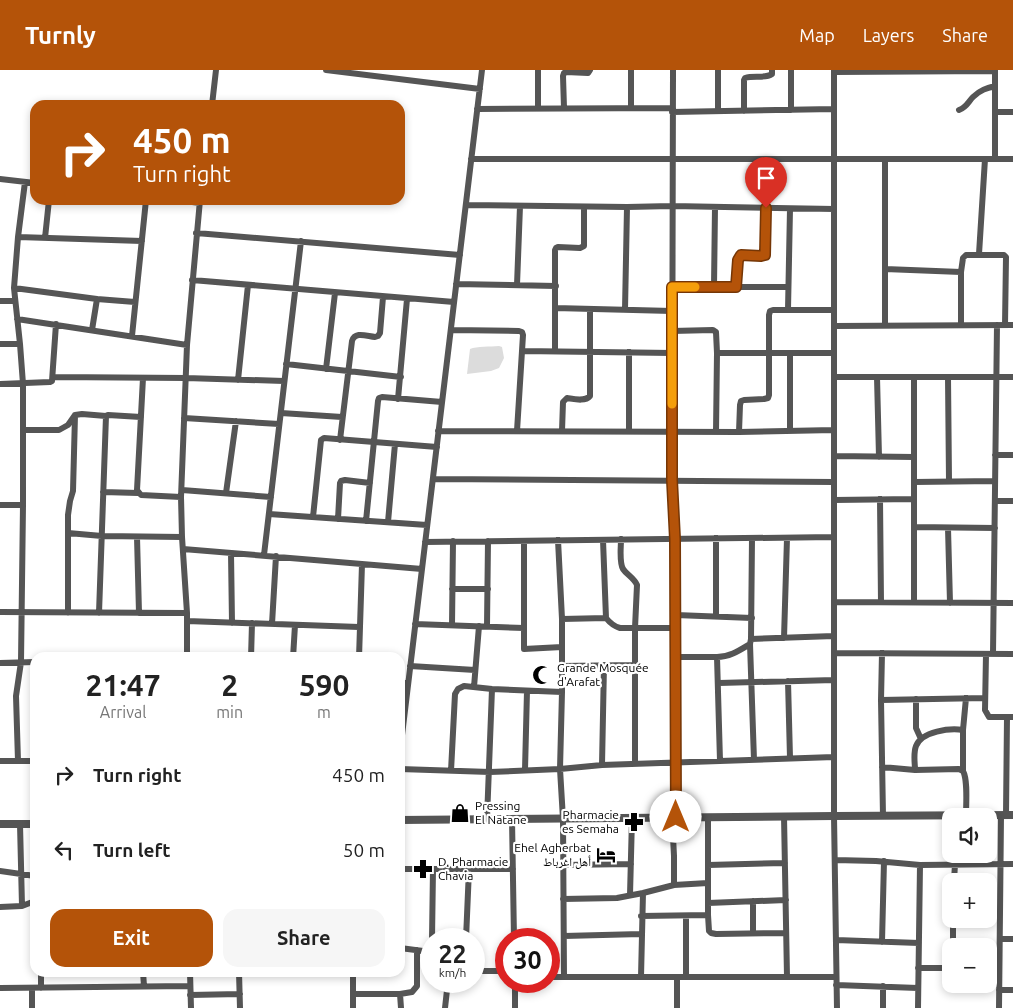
<!DOCTYPE html>
<html lang="en">
<head>
<meta charset="utf-8">
<style>
  body { margin:0; font-family:Ubuntu,"Noto Naskh Arabic",sans-serif; background:#f6f6f6; color:#222; height:100vh; display:flex; flex-direction:column; font-size:19px; white-space:nowrap }
  * { box-sizing:border-box; margin:0 }
  p { font-size:16px; color:#767676 }
  .icon { flex:none; width:28px; height:28px; fill:none; stroke:currentColor; stroke-width:2; stroke-linecap:round; stroke-linejoin:round }
  .map { position:relative; flex:1; overflow:hidden }
  .panel { position:absolute; left:30px; top:582px; width:375px; height:325px; display:flex; flex-direction:column; background:#fff; border-radius:15px; box-shadow:0 2px 8px #0003 }
  .panel>* { flex:none }
  .guide { position:absolute; left:30px; top:30px; width:375px; height:105px; border-radius:15px; box-shadow:0 2px 8px #0003; background:#b45309; color:#fff; overflow:hidden }
  .tools { position:absolute; left:942px; top:738px; display:grid; gap:10px }
  .tools a { display:grid; place-items:center; width:55px; height:55px; border-radius:10px; background:#fff; box-shadow:0 2px 8px #0003; font-size:25px }
  .speed { position:absolute; left:420px; top:858px; display:flex; gap:10px; font-size:25px; font-weight:700; text-align:center }
  .speed>* { display:grid; place-content:center; width:65px; height:65px; border-radius:50%; background:#fff; box-shadow:0 2px 8px #0003; line-height:1 }
  .speed small { font-size:12px; font-weight:400 }
  .speed .limit { border:8px solid #d22; background:#fff; color:#111 }
  .pin { position:absolute; display:grid; place-items:center; width:42px; height:42px; color:#fff; margin:-51px -21px; border-radius:50% 50% 50% 0; rotate:-45deg; box-shadow:0 0 5px #0007 }
  .pin .icon { rotate:45deg }
  .me { position:absolute; width:55px; margin:-28px; rotate:0deg; stroke-linejoin:round; filter:drop-shadow(0 0 4px #0008) }
  .turn { display:flex; align-items:center; gap:18px; height:105px; padding:0 20px; font-size:22px }
  .turn .icon { width:65px; height:65px; stroke-width:2.5 }
  .turn b { display:block; font-size:35px; line-height:42px }
  .eta { display:flex; justify-content:space-evenly; align-items:center; height:85px; text-align:center }
  .eta b { font-size:30px; font-weight:600; line-height:35px }
  .button { display:flex; gap:10px; margin-top:auto; padding:10px 20px }
  .button a { flex:1; height:58px; border-radius:15px; background:#b45309; color:#fff; font-size:20px; font-weight:600; line-height:58px; text-align:center }
  .button a+a { background:#f6f6f6; color:#222 }
  ul { padding:0; list-style:none }
  li { display:flex; align-items:center; gap:15px; height:75px; padding:0 20px }
  li div { flex:1 }
  li b { display:block; font-size:19px }
  li em { font-style:normal }
  header { display:flex; align-items:center; gap:30px; box-sizing:border-box; height:70px; padding:0 25px; background:#b45309; color:#fff }
  header strong { font-size:24px }
  nav { display:flex; gap:28px; margin-inline-start:auto; font-size:18px }
  .map>svg:first-child { display:block }
  .green { fill:#dcdcdc }
  .lines { fill:none; stroke-linecap:round; stroke-linejoin:round }
  .minor { stroke:#555; stroke-width:6 }
  .tertiary { stroke:#555; stroke-width:8 }
  .route-casing { stroke:#753606; stroke-width:12 }
  .route { stroke:#b45309; stroke-width:9 }
  .slow { stroke:#f59e0b; stroke-width:9 }
  .labels { text-anchor:middle; stroke-width:4.5; stroke-linejoin:round; paint-order:stroke }
  .poi-label { font-size:12px; fill:#000; stroke:#fff; text-anchor:start }
</style>
</head>
<body>
<header>
<strong>Turnly</strong>
<nav><a>Map</a><a>Layers</a><a>Share</a></nav>
</header>
<div class="map">
<svg width="1013" height="938" viewBox="0 0 1013 938">
  <rect width="100%" height="100%" fill="#fff"/>
  <path class="green" d="M499,276L502,277L504,288L499,298L491,301L467,304L470,279C477,276 490,277 499,276Z"/>
  <g class="lines">
    <path class="minor" d="M326,0L480,19
      M631,0V38
      M673,0L672,410L675,469L676,747
      M791,0V40
      M834,0V746L837,938
      M995,0V89
      M834,2L995,1
      M212,35L216,0
      M538,38V0
      M564,38L563,6L564,3L566,2L588,3L590,0
      M477,39L673,38
      M959,40C967,37 968,32 973,27C980,20 987,18 995,16
      M718,41V0
      M744,41V10L745,8C754,5 765,9 772,4V0
      M672,42L834,39
      M995,42H1013
      M471,89H1013
      M0,109L35,113
      M177,130L200,133
      M466,135L627,137L672,136L834,139
      M196,163L460,185
      M18,167L142,171
      M45,168L49,130
      M979,184L985,89
      M885,199L961,202V255
      M961,202L963,188L966,185H1004L1006,187L1005,255
      M192,210L454,232
      M456,214L556,216
      M517,215L520,136
      M672,217H788
      M714,217L715,137
      M736,217L738,190L741,185L761,186L765,185L766,138
      M14,218L97,229L135,232
      M0,231H15
      M555,238L672,241
      M625,240L627,137
      M788,240L790,139
      M17,249L187,275
      M885,255V89
      M834,256L1013,255
      M92,260L97,229
      M451,260L519,261L522,262L523,265L517,361
      M672,261L713,260L716,262L717,283L716,362
      M132,266L146,130
      M0,274H20
      M522,281L672,283
      M555,281V180L556,178L558,177L580,178L584,176V137
      M717,283H834
      M286,294L401,307
      M326,299L335,223
      M53,307L186,308L284,311
      M834,307H1013
      M877,307L879,387
      M914,307V532
      M948,307L949,411
      M143,308L137,420L141,425L181,427
      M238,310L248,215
      M0,314L50,312L52,311L56,254
      M398,329L407,229
      M281,343L342,347
      M184,348L279,354
      M23,360H59L68,355L75,345L82,344L106,346
      M790,360V283
      M438,361L739,362L834,360
      M562,361L563,332L567,328C574,329 585,332 590,326V239
      M629,361V282
      M739,362L740,335L741,331L744,330L764,329L768,328L769,325V245L770,241L773,240H834
      M340,370L352,271C355,261 366,266 375,267L378,266L380,263L383,227
      M995,385H1013
      M834,386L914,387
      M433,409L834,412
      M914,412L995,411
      M182,420L271,427
      M103,422L138,423
      M226,423L236,351
      M880,429L881,532
      M834,430L914,429
      M995,431H1013
      M0,435H23
      M269,444L427,455
      M313,447L321,370L324,368L437,377
      M338,449L340,413L341,411L345,410L370,413
      M366,451L378,331L379,328L382,327L442,332
      M388,452L395,374
      M914,457L995,458
      M948,458L950,533
      M68,463L102,466L182,467
      M137,467L139,543
      M752,468L751,569L750,574L754,690
      M621,469C621,478 619,492 623,499C627,505 634,508 637,515L635,558V694
      M558,470L562,549
      M603,470L606,548C610,553 613,556 620,558H675
      M524,471V579L562,577
      M425,472L834,467
      M183,479L422,499
      M231,483L232,553
      M264,485L301,171
      M452,519H488
      M834,532L1013,533
      M0,542L187,543
      M68,543V445L70,431L73,421L75,345
      M99,543L106,346L108,345L141,347
      M676,545L752,548
      M716,546V468
      M187,551L359,557
      M272,554L276,486
      M415,554L524,558
      M452,555L453,471
      M487,556L488,471
      M784,568L787,468
      M751,569L834,566
      M834,583L1013,584
      M882,583L881,630L883,746
      M986,584L985,640L989,647H1013
      M993,584L997,255
      M676,587H717L720,691
      M717,587C730,587 740,580 750,574
      M187,588V543L182,467L181,427L187,275L200,130
      M251,588L252,553
      M293,588L295,555
      M359,588L362,494
      M0,593L35,592
      M410,596L475,600
      M562,596L635,595
      M788,611L790,688
      M400,613H408
      M719,613L834,610
      M474,617L479,556
      M916,629V658L921,669
      M881,630L985,628
      M400,682L482,0
      M0,691H35
      M18,691L16,626L21,592L23,435V314L20,274L14,218L18,167L25,112
      M602,695L604,595
      M882,697L915,700L959,699L963,701
      M400,699L490,702L560,699L602,695L834,687
      M525,700L527,621
      M915,700C915,693 913,684 916,676C922,661 950,658 963,660
      M451,701L455,624L458,619L464,616L492,619L562,622
      M1006,745L1007,647
      M784,746L787,907
      M966,746C966,734 968,710 963,701V660L966,628
      M672,747L674,786V815
      M708,747V845L709,861L711,863L716,864L786,863
      M487,749L492,619
      M512,749L514,869
      M20,754L22,836
      M835,790L876,791L920,795L1013,794
      M562,795L631,794
      M708,795L785,793
      M400,799H513
      M0,801L35,806
      M954,811L955,794
      M630,825L632,748
      M563,829L617,828L643,823L674,815L708,813
      M753,831V863
      M708,833L786,830
      M0,837L22,836L35,831
      M641,846L708,845
      M686,846V907
      M564,866L641,864
      M432,869L433,799
      M466,869L469,799
      M1000,869H1013
      M836,870L919,873
      M882,872L884,791
      M953,876V849
      M400,878L431,882
      M918,898H951
      M474,899L483,901H506
      M989,900H999
      M41,902V918
      M143,902L144,916
      M190,902L191,938
      M239,902L240,938
      M353,902V938
      M549,907H836
      M564,907L563,749L560,699L562,622V549L606,548
      M641,907L643,823
      M677,907V938
      M515,911V938
      M836,915L918,918
      M0,918L190,916
      M32,918V938
      M999,920H1013
      M353,924H400L401,938
      M400,924L412,922L417,916V880
      M190,925L240,924
      M445,938L448,911
      M883,938V916
      M918,938L920,795
      M999,938L1001,746"/>
    <path class="tertiary" d="M400,750L834,746L1013,745
      M0,754H35"/>
  </g>
  <g class="lines">
    <g class="route-casing">
      <path id="route" d="M676,747L675,469L672,410V217H736L738,190L741,185L761,186L765,185L766,138"/>
    </g>
    <use href="#route" class="route"/>
    <path class="slow" d="M672,334V217H695"/>
  </g>
  <defs>
    <g id="mosque-bare" transform="scale(1.5)"><path d="M3.5-4.9A6 6 0 1 0 3.5 4.9A5 5 0 1 1 3.5-4.9Z" fill="#000" stroke="#fff" stroke-width="2.5" paint-order="stroke"/></g>
    <g id="shop-bare" transform="scale(1.5)"><path d="M-5-2.5h2.3a2.7 3.5 0 0 1 5.4 0H5L5.5 6h-11ZM-1.5-2.5h3a1.5 2.3 0 0 0-3 0Z" fill="#000" stroke="#fff" stroke-width="2.5" paint-order="stroke"/></g>
    <g id="pharmacy-bare" transform="scale(1.5)"><path d="M-2-6h4v4h4v4h-4v4h-4v-4h-4v-4h4Z" fill="#000" stroke="#fff" stroke-width="2.5" paint-order="stroke"/></g>
    <g id="hotel-bare" transform="scale(1.5)"><path d="M-6-4.5h1.5V1H6V5H4.5V3h-9V5H-6ZM-4 0a1.8 1.8 0 1 1 3.6 0ZM.5 0V-2.5h3Q6-2.5 6 0Z" fill="#000" stroke="#fff" stroke-width="2.5" paint-order="stroke"/></g>
  </defs>
  <g fill-rule="evenodd">
    <use href="#mosque-bare" x="542" y="605"/>
    <use href="#shop-bare" x="460" y="743"/>
    <use href="#pharmacy-bare" x="634" y="752"/>
    <use href="#hotel-bare" x="606" y="785"/>
    <use href="#pharmacy-bare" x="423" y="799"/>
  </g>
  <g class="labels">
    <g class="poi-label">
      <text x="557" y="602">Grande Mosquée<tspan x="557" dy="14">d'Arafat</tspan></text>
      <text x="475" y="740">Pressing<tspan x="475" dy="14">El Natane</tspan></text>
      <text x="619" y="749" text-anchor="end">Pharmacie<tspan x="619" dy="14">es Semaha</tspan></text>
      <text x="591" y="782" text-anchor="end">Ehel Agherbat<tspan x="591" dy="14">أهل اغرباط</tspan></text>
      <text x="438" y="796">D. Pharmacie<tspan x="438" dy="14">Chavia</tspan></text>
    </g>
  </g>
</svg>
<div class="tools">
<a><svg class="icon" aria-label="sound" viewBox="0 0 24 24"><path d="M4 9h4l5-4v14l-5-4H4zM17 9q2 3 0 6"/></svg></a>
<a>+</a>
<a>−</a>
</div>
<div class="speed"><div>22<small>km/h</small></div><div class="limit">30</div></div>
<div class="pin" style="left:766px;top:138px;background:#d93025"><svg class="icon" aria-label="arrive" viewBox="0 0 24 24"><path d="M6 21V4h12l-3 4 3 4H6"/></svg></div>
<svg class="me" style="left:676px;top:747px" viewBox="-20 -20 40 40"><circle r="19" fill="#fff"/><path d="M0-13L10 11 0 6-10 11z" fill="#b45309"/></svg>
<div class="guide">
<div class="turn"><svg class="icon" aria-label="right" viewBox="0 0 24 24"><path d="M7 20v-9h11M14 6l5 5-5 5"/></svg><div><b>450 m</b>Turn right</div></div>
</div>
<section class="panel">
<div class="eta">
<div><b>21:47</b><p>Arrival</p></div>
<div><b>2</b><p>min</p></div>
<div><b>590</b><p>m</p></div>
</div>
<ul>
<li><svg class="icon" aria-label="right" viewBox="0 0 24 24"><path d="M7 20v-9h11M14 6l5 5-5 5"/></svg><div><b>Turn right</b></div><em>450 m</em></li>
<li><svg class="icon" aria-label="left" viewBox="0 0 24 24"><path d="M17 20v-9H6M10 6l-5 5 5 5"/></svg><div><b>Turn left</b></div><em>50 m</em></li>
</ul>
<div class="button"><a>Exit</a><a>Share</a></div>
</section>
</div>
</body>
</html>
